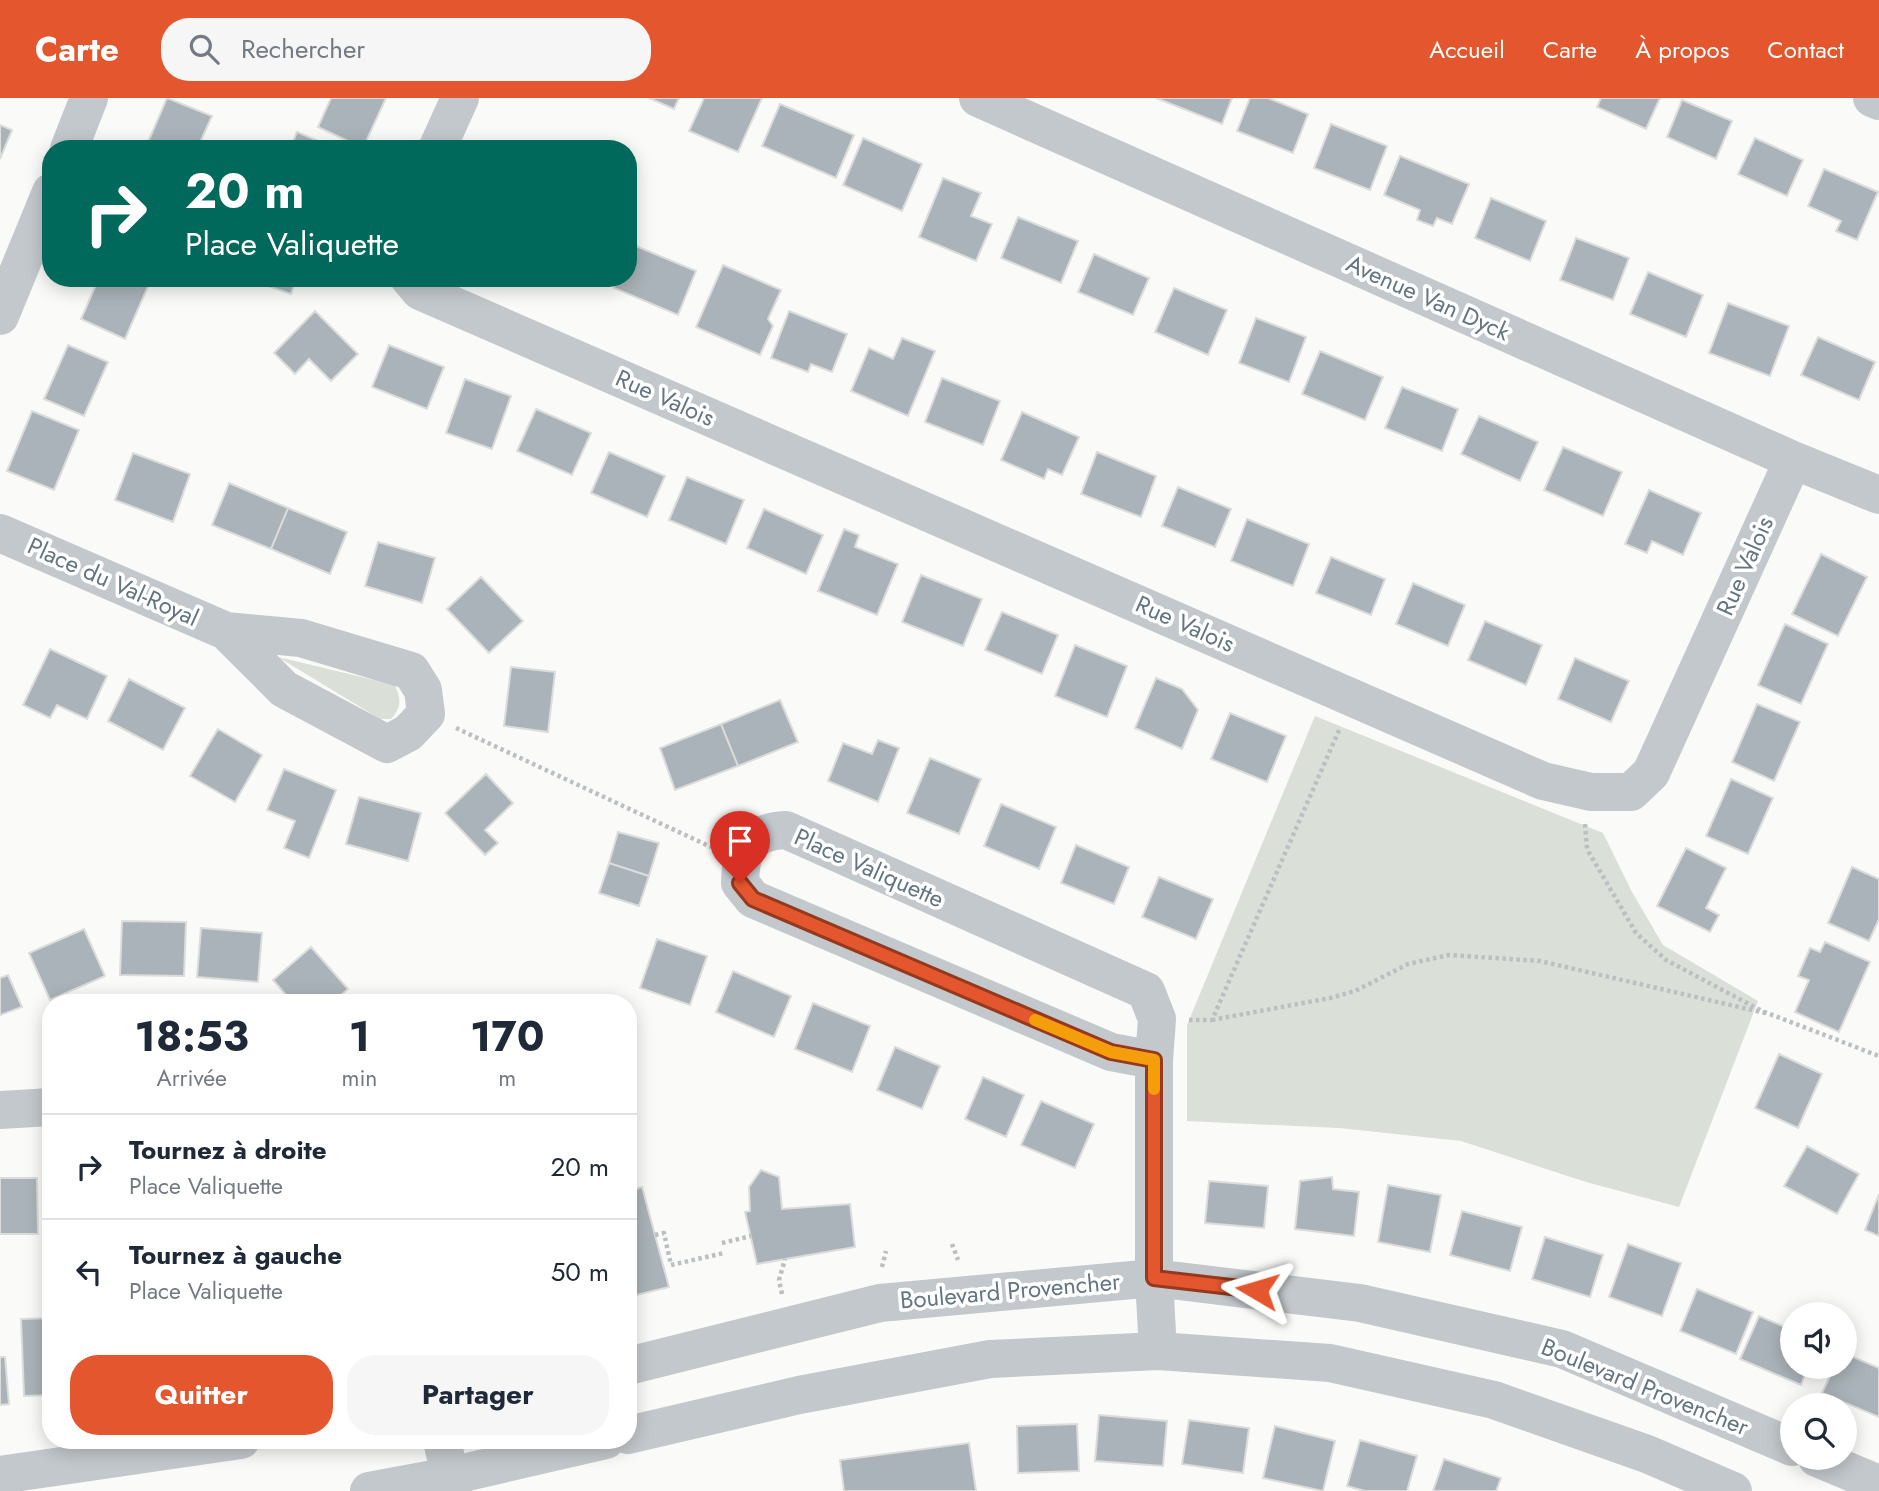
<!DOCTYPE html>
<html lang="fr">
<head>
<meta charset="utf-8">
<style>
  body { margin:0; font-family:Jost,sans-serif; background:#f6f6f7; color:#1f2937; height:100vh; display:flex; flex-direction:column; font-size:26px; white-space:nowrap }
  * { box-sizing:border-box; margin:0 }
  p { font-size:23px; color:#747a83 }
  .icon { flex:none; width:38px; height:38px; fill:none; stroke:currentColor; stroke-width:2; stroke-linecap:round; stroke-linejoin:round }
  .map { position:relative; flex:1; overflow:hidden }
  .drawer { position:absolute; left:42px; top:896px; width:595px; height:455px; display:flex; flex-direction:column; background:#fff; border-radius:28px; box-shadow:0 4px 18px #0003 }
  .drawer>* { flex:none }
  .hud { position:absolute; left:42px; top:42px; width:595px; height:147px; border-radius:28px; box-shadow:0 4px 18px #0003; background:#00695c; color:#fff; overflow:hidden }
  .buttons { position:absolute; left:1780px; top:1204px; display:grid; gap:14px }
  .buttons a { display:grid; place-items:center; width:77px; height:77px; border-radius:50%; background:#fff; box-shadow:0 4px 18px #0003; font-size:35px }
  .pin { position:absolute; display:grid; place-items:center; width:60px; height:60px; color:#fff; margin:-72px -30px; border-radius:50% 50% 50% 0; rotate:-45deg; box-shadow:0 0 7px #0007 }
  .pin .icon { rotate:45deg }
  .me { position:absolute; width:77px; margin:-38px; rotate:277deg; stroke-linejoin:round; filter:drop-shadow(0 0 5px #0008) }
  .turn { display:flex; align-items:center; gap:24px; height:147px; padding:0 28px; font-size:32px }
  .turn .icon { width:91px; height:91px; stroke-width:2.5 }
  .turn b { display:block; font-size:49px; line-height:60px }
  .eta { display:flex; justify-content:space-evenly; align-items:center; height:119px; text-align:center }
  .eta b { font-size:42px; font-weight:700; line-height:49px }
  .action { display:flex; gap:14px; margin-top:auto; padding:14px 28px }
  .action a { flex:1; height:80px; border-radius:28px; background:#e4572e; color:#fff; font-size:28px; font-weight:700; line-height:80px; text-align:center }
  .action a+a { background:#f6f6f7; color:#1f2937 }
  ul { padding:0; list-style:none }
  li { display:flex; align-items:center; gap:21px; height:105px; padding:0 28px; border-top:2px solid #e0e1e3 }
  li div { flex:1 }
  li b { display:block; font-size:26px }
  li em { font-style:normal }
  header { display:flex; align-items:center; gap:42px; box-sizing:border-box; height:98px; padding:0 35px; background:#e4572e; color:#fff }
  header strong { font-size:33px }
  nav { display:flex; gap:38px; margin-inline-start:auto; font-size:24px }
  .search { width:490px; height:63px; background:#f6f6f7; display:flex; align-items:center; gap:18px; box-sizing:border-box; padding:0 24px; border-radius:28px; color:#747a83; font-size:26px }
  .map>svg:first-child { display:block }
  .green { fill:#dadfd7 }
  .building { fill:#aab3b9; stroke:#dcdcda; stroke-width:2 }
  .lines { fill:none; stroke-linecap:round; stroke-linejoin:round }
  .path { stroke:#bbbfc2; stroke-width:4.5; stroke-dasharray:3.5 3.5; stroke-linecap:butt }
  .minor { stroke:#c3c8cc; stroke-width:38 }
  .route-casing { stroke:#94391e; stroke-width:18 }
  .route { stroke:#e4572e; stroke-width:12 }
  .slow { stroke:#f59e0b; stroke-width:12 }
  .labels { text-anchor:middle; stroke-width:7; stroke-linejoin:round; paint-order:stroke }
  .street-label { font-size:24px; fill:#657683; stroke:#fff }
</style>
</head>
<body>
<header>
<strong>Carte</strong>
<div class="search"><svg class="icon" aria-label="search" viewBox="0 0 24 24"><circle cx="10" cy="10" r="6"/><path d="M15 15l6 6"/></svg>Rechercher</div>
<nav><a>Accueil</a><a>Carte</a><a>À propos</a><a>Contact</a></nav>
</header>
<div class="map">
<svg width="1879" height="1393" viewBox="0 0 1879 1393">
  <rect width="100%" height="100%" fill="#fafaf8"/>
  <path class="green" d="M278,559L395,587C401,602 402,608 391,621H380Z
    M1315,618L1603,735L1632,794L1663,847L1758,903L1679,1109L1586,1084L1461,1043L1339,1030L1187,1023V927Z"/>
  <path class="building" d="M167,0L212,18L197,51H145Z
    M331,0H386L363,50L318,29Z
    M649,0H679L674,11Z
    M704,0H762L738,54L689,33Z
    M1156,0H1232L1222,26Z
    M1250,0H1268L1308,16L1293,55L1237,33Z
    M1601,0H1660L1646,31L1597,9Z
    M1682,2L1732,23L1716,61L1667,39Z
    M780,6L854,37L836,80L762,48Z
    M1331,26L1387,48L1370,92L1314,70Z
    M0,27L12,32L0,61Z
    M297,34L337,51H290Z
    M863,40L922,66L902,113L843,87Z
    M1755,40L1803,62L1787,98L1738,76Z
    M1400,58L1469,86L1452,126L1437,120L1433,128L1417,122L1420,112L1384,97Z
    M1824,71L1878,94L1857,142L1836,133L1841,123L1808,108Z
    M943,80L981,95L971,118L992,126L976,163L919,139Z
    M1491,100L1546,123L1530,163L1475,140Z
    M1018,119L1078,143L1061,185L1001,160Z
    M1576,140L1629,160L1613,202L1560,182Z
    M631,146L696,173L678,217L614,190L617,180H628V154Z
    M1094,156L1149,180L1133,217L1078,194Z
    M723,167L781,192L768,221L773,228L760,257L696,229Z
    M1648,174L1703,197L1686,239L1630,216Z
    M99,180H137L149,186L125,241L81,221Z
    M245,180H296L291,196Z
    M1174,190L1227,212L1208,257L1155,234Z
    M1728,205L1789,228L1770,278L1709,255Z
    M315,213L358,256L331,283L309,261L295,276L274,255Z
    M789,213L847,236L832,274L811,266L808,274L771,260Z
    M1256,220L1306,239L1289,284L1239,265Z
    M1818,239L1875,264L1859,302L1801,277Z
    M902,240L935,253L908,318L851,293L869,250L893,261Z
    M68,247L108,264L84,318L44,301Z
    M389,247L444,269L427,311L372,289Z
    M1320,253L1383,279L1365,322L1302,296Z
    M942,280L1000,303L983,347L925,324Z
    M465,281L511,298L492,351L446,335Z
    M1402,289L1458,311L1442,353L1385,330Z
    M536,311L591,335L572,377L517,353Z
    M32,313L79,332L54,392L7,373Z
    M1022,314L1079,339L1062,377L1048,371L1044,381L1001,362Z
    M1479,318L1538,344L1520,383L1461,356Z
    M1563,349L1622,374L1603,418L1544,392Z
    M609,354L665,378L647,419L591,395Z
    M1097,354L1156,378L1141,419L1081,396Z
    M133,355L190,376L173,424L115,402Z
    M687,379L744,402L726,446L669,422Z
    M229,385L288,410L271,451L212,427Z
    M1178,389L1231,411L1215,449L1162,428Z
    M1649,392L1701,415L1683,457L1652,443L1647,455L1625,446Z
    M288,410L347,434L330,476L271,451Z
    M764,411L823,437L806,476L747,450Z
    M1247,421L1309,446L1293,488L1231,463Z
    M844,431L859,437L855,449L898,466L877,517L818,493Z
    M378,444L435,460L422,505L365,488Z
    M1821,456L1867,479L1838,538L1792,516Z
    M1331,459L1385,481L1371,517L1316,495Z
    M921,477L982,501L963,548L902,524Z
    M481,479L523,523L489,555L447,511Z
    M1413,485L1465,507L1448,548L1396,526Z
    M1002,514L1058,537L1042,576L985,552Z
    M1485,523L1542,547L1526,587L1468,562Z
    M1785,526L1828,546L1801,606L1758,587Z
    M1075,547L1127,568L1107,619L1055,598Z
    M50,551L107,578L87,621L57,607L50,620L23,607Z
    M1575,560L1629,583L1611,624L1558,601Z
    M511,569L555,574L548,634L504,628Z
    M1156,580L1182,591L1198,612L1182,651L1135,630Z
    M129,581L185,610L163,652L108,623Z
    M780,602L798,644L738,668L721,626Z
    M1757,606L1800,624L1774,683L1732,664Z
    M1230,615L1286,638L1267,684L1211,661Z
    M721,626L738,668L675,692L660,650Z
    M218,631L262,657L235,704L190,678Z
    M878,642L899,650L878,704L828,683L843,645L872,656Z
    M930,660L981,681L959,736L907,715Z
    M284,671L336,692L309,760L284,750L295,723L267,712Z
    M486,676L513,705L485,732L498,745L485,757L445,715Z
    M1731,681L1773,700L1748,756L1706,738Z
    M359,699L421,715L408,763L346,746Z
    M1001,706L1056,729L1039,771L984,748Z
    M618,734L659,745L649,778L609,765Z
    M1076,747L1129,769L1114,806L1061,785Z
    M1686,750L1726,770L1706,810L1719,817L1710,834L1657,808Z
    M609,765L649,778L639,808L599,795Z
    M1852,769L1879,781V821L1869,843L1828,825Z
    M1159,779L1213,801L1196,841L1142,819Z
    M122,823L186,824L184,878L120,877Z
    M201,830L262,835L258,884L197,879Z
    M84,831L105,878L50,902L29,855Z
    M657,841L707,858L690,907L640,890Z
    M1825,844L1870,864L1839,934L1795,914L1809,882L1798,878L1810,850L1820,854Z
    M311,849L348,891L332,905H293L273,882Z
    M733,873L791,898L774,939L716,914Z
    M8,877L22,909L0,917V880Z
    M813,905L870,928L852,974L795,951Z
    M895,949L940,968L922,1011L877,992Z
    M1779,956L1822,976L1798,1030L1755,1010Z
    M983,979L1024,997L1006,1039L965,1021Z
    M1041,1003L1094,1026L1075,1070L1021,1047Z
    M1807,1048L1859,1076L1837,1116L1784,1088Z
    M761,1072L779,1079L782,1111L850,1106L855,1149L757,1166L745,1114L750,1113L749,1089Z
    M1332,1079L1333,1091L1359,1094L1354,1138L1295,1131L1300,1083Z
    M0,1080H37L38,1136H0Z
    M1209,1083L1268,1088L1264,1130L1205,1125Z
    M1388,1087L1441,1097L1430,1154L1378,1144Z
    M642,1089L669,1189L628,1199V1093Z
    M1879,1096V1138L1865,1132Z
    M1462,1113L1522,1129L1510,1173L1450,1157Z
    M1545,1139L1603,1157L1590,1199L1532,1181Z
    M1628,1146L1681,1165L1662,1218L1609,1199Z
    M1697,1191L1753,1214L1736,1256L1680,1233Z
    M1759,1218L1792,1232V1269H1808L1801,1287L1740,1261Z
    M51,1220V1297L24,1298L21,1221Z
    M1844,1255L1879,1270V1319L1822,1295L1834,1269H1844Z
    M0,1259H5L9,1306L0,1307Z
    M1099,1317L1167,1323L1163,1368L1095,1363Z
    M1189,1322L1249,1330L1243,1375L1182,1366Z
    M1077,1326L1079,1373L1018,1375L1017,1328Z
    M1275,1328L1335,1343L1323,1393L1263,1380Z
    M1360,1342L1417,1358L1407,1393H1365L1347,1388Z
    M969,1345L976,1393H844L840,1362Z
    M1444,1361L1501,1380L1496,1393H1433Z"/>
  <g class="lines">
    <path class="path" d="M456,630L711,749
      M1585,726L1587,751L1636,835L1666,862L1762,913L1879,958
      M1189,922H1212L1340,630
      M1212,922L1330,900L1355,893L1408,866L1449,857L1540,863L1765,915
      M655,1137L664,1135L671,1167L724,1155
      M722,1145L751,1138
      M952,1146L958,1162
      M882,1169L886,1153
      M782,1196L779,1182L785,1161"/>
    <path class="minor" d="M978,0L1793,362L1879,397
      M1872,0L1879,3
      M69,51L89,0
      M437,51L460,0
      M409,180L420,193L1543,683L1591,694H1631L1651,675L1793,362
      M0,218L51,94
      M0,435L226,533L301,540L411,573L423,592L426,616L408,635L387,646L284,591L226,533
      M1154,962L1111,954L753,801L740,785C741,750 749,734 786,732L1146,893L1157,921L1154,962V1180L1158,1253
      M0,1012L51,1009
      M628,1268L880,1205L1154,1180L1360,1205L1562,1251L1792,1349
      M628,1337L799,1297L990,1261L1158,1253L1330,1265L1494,1302L1647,1356L1733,1393
      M442,1342L453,1393
      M1817,1360L1879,1386
      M0,1377L241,1342
      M369,1393L450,1378L606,1342"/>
  </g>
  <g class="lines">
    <g class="route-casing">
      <path id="route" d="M740,785L753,801L1111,954L1154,962V1180L1257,1192"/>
    </g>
    <use href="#route" class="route"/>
    <path class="slow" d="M1035,922L1111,954L1154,962V991"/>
  </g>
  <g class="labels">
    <g class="street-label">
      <text transform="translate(1428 200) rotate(24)" y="8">Avenue Van Dyck</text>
      <text transform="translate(665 300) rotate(24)" y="8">Rue Valois</text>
      <text transform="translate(1745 468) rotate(-66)" y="8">Rue Valois</text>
      <text transform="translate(113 484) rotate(24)" y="8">Place du Val-Royal</text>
      <text transform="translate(1185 526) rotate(24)" y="8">Rue Valois</text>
      <text transform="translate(869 770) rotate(24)" y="8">Place Valiquette</text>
      <text transform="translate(1010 1193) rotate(-5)" y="8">Boulevard Provencher</text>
      <text transform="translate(1645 1289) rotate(22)" y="8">Boulevard Provencher</text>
    </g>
  </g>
</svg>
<div class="buttons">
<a><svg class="icon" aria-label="sound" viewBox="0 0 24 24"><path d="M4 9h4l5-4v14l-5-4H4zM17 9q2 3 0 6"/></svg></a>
<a><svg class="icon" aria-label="search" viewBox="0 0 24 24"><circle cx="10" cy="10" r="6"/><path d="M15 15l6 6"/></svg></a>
</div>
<div class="pin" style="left:740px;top:785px;background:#d93025"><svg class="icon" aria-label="arrive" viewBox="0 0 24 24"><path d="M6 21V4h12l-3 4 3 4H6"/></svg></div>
<svg class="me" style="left:1257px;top:1192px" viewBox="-20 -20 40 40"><path d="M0-17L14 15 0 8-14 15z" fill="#e4572e" stroke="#fff" stroke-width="4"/></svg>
<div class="hud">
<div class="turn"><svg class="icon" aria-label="right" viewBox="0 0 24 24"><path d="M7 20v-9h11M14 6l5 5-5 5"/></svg><div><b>20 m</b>Place Valiquette</div></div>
</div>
<section class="drawer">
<div class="eta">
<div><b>18:53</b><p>Arrivée</p></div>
<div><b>1</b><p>min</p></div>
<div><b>170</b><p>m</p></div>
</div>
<ul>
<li><svg class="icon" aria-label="right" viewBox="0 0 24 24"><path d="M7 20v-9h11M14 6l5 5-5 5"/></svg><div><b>Tournez à droite</b><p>Place Valiquette</p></div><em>20 m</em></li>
<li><svg class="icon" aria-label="left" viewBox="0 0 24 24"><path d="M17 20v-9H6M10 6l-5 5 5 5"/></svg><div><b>Tournez à gauche</b><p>Place Valiquette</p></div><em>50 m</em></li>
</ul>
<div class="action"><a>Quitter</a><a>Partager</a></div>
</section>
</div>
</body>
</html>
